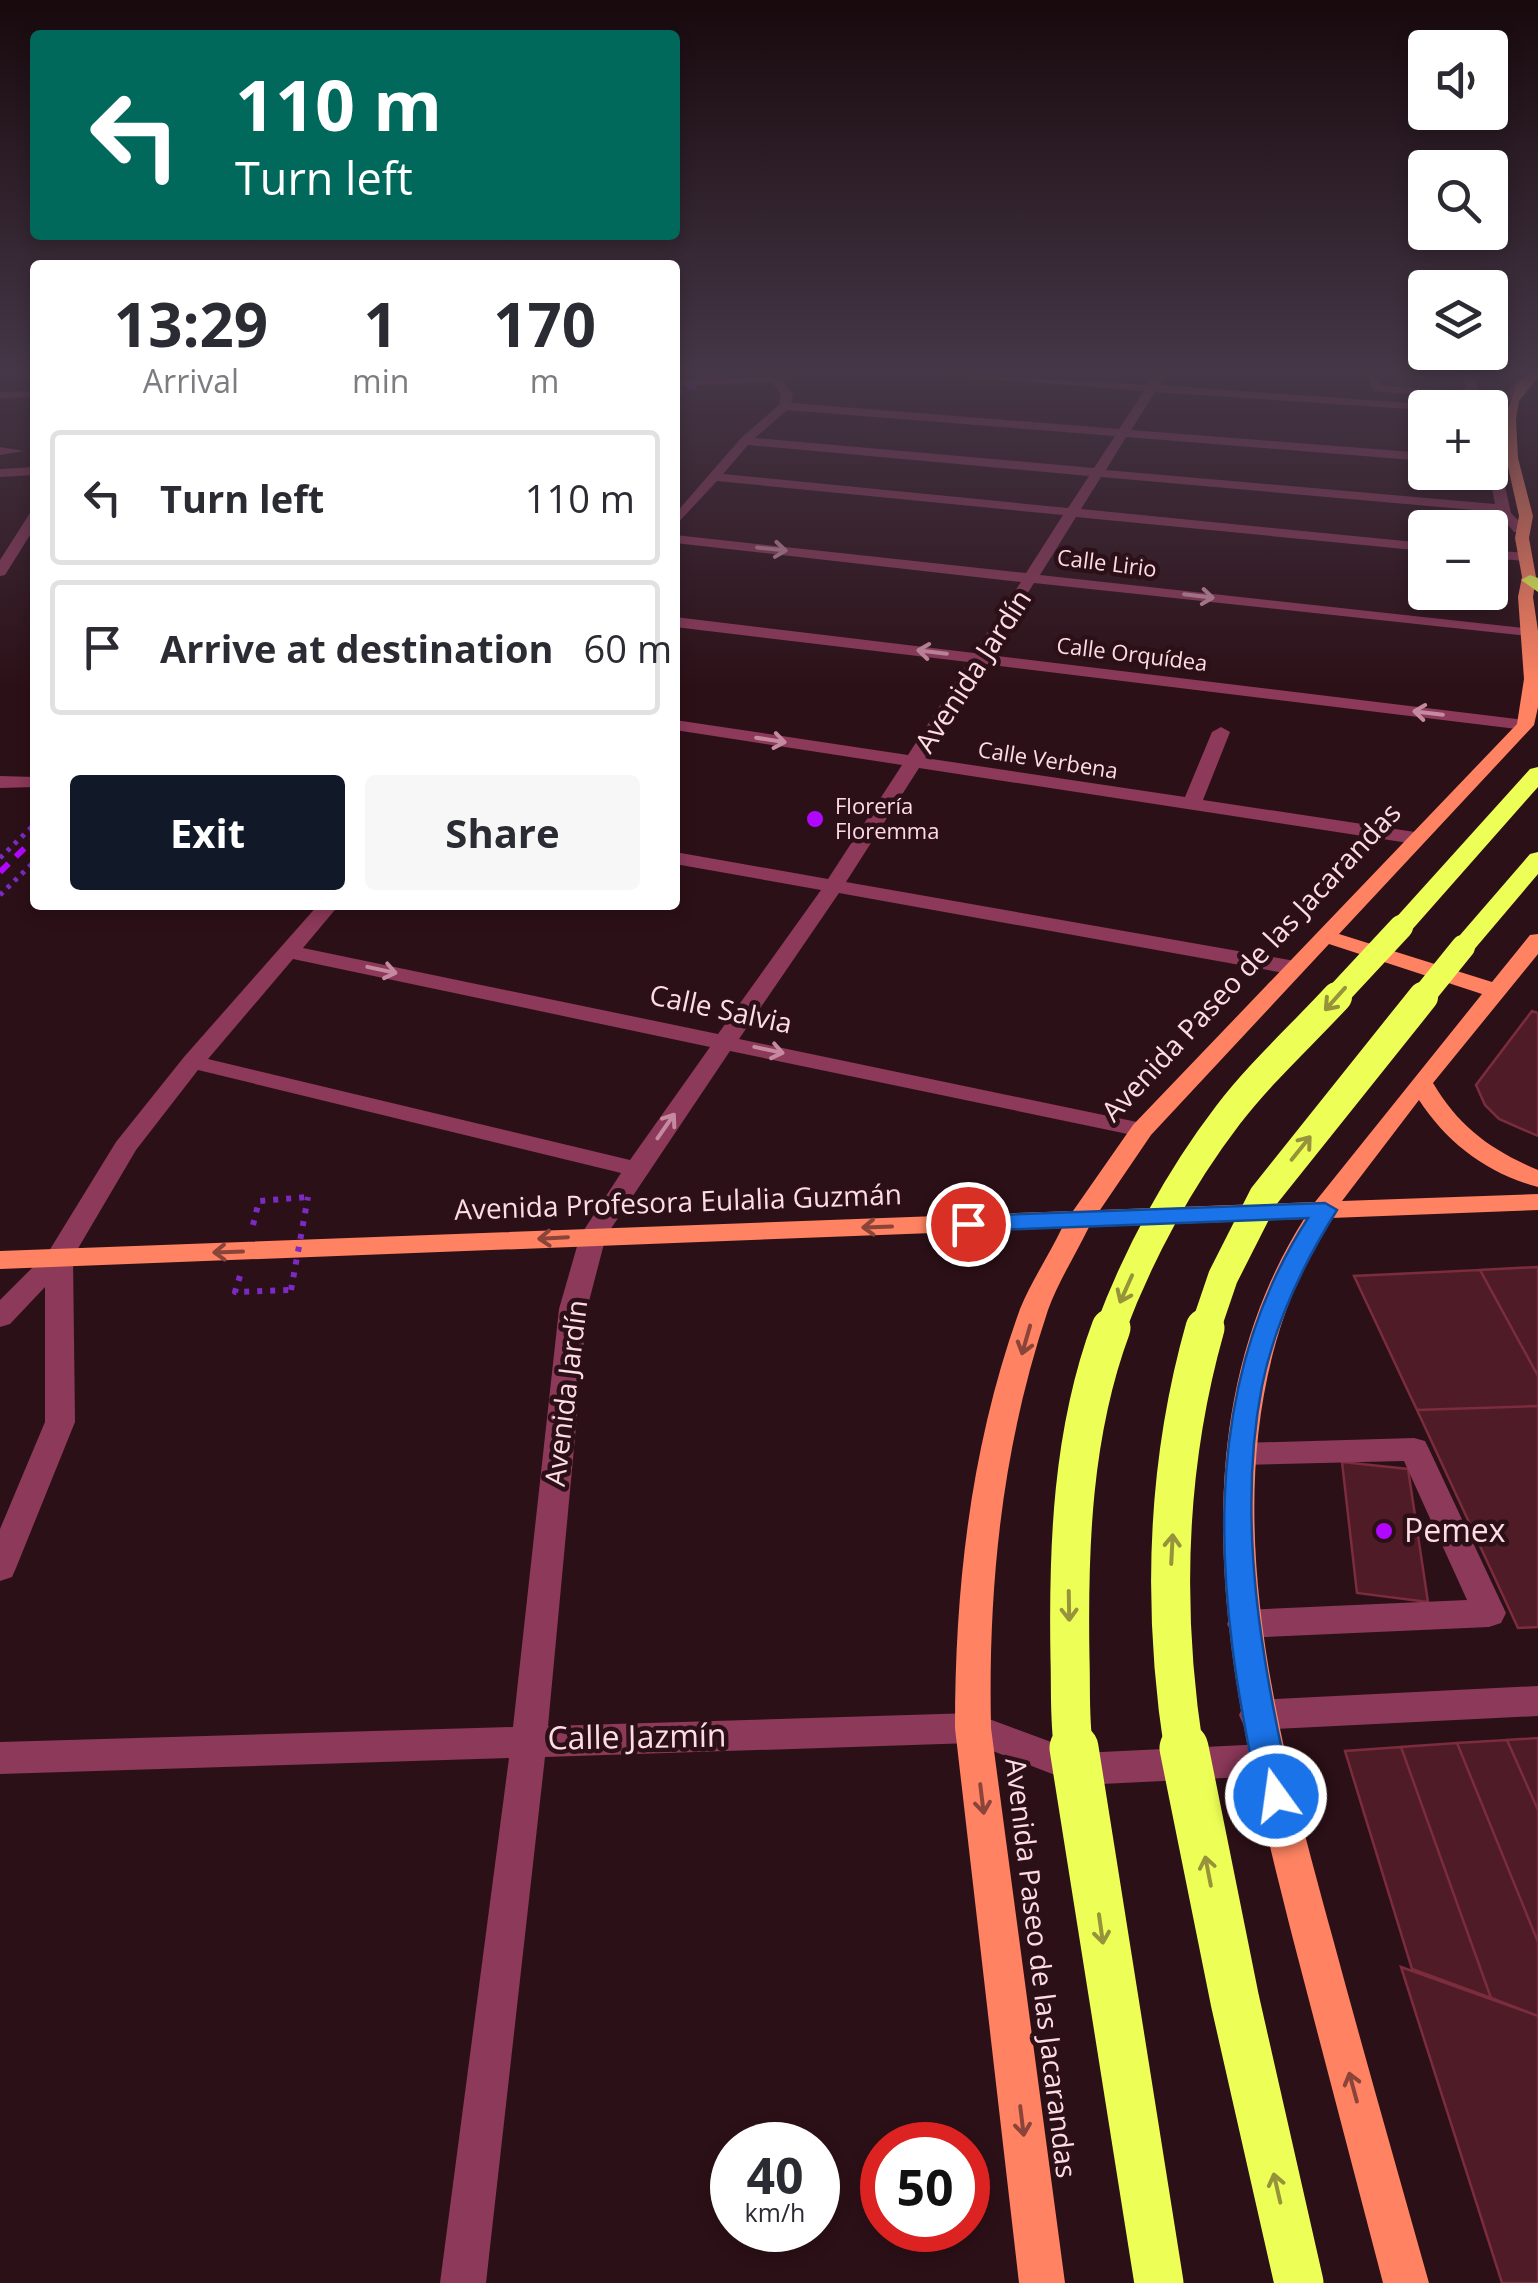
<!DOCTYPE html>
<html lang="en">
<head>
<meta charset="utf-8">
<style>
  body { margin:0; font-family:"Open Sans",sans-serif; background:#f7f7f7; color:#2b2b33; height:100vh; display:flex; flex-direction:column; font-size:38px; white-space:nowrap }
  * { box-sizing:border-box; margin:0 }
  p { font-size:32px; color:#7c7c81 }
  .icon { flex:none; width:55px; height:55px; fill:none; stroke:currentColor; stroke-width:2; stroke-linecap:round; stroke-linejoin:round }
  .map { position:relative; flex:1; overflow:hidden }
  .side { position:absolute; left:30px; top:260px; width:650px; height:650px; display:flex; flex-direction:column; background:#fff; border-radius:10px; box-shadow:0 5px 15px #0003 }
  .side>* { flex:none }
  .guide { position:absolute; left:30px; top:30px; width:650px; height:210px; border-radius:10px; box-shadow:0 5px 15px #0003; background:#00695c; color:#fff; overflow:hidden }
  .fabs { position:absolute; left:1408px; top:30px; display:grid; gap:20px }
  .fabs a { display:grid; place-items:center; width:100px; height:100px; border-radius:10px; background:#fff; box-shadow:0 5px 15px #0003; font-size:50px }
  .speed { position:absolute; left:710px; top:2122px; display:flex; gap:20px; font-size:50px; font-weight:700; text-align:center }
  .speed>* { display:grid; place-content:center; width:130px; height:130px; border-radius:50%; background:#fff; box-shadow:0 5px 15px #0003; line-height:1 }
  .speed small { font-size:25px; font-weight:400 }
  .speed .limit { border:15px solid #d22; background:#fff; color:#111 }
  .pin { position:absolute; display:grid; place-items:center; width:85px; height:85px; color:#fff; margin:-42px; border:5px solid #fff; border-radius:50%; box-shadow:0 2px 10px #0007 }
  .me { position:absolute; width:110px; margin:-55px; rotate:346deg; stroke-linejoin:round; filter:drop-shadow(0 0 8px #0008) }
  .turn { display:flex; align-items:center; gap:35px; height:210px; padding:0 40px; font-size:45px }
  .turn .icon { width:130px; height:130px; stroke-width:2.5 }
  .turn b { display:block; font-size:70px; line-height:85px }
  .eta { display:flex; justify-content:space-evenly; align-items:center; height:170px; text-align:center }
  .eta b { font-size:60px; font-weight:700; line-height:70px }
  .button { display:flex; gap:20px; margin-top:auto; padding:20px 40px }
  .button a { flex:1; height:115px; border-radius:10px; background:#111827; color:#fff; font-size:40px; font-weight:700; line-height:115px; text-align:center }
  .button a+a { background:#f7f7f7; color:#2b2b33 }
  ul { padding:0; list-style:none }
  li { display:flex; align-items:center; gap:30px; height:135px; margin:0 20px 15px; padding:0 20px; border:5px solid #e1e1e2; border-radius:10px }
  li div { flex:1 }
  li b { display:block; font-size:38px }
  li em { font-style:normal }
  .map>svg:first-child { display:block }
  .building { fill:#4e1b26; stroke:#7b2c3d; stroke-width:2.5 }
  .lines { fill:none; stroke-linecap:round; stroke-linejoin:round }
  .path-far1 { stroke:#7b2ac4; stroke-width:5; stroke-dasharray:4 6; stroke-linecap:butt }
  .path { stroke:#7b2ac4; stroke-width:6; stroke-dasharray:5 8; stroke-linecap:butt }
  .minor { fill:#8d3959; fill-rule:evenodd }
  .major { fill:#ff8362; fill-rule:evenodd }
  .highway { fill:#edff56; fill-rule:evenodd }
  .rail-far1 { stroke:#b107ff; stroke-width:4; stroke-dasharray:8 6; stroke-linecap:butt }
  .rail { stroke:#b107ff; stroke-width:6; stroke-dasharray:12 10; stroke-linecap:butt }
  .path-bridge { stroke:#7b2ac4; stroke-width:6; stroke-dasharray:5 8; stroke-linecap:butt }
  .highway-bridge-far3 { stroke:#edff56; stroke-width:24 }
  .highway-bridge-far2 { stroke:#edff56; stroke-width:30 }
  .highway-bridge-far1 { stroke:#edff56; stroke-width:39 }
  .highway-bridge { stroke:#edff56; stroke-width:49 }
  .oneway { stroke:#c68aa0 }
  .oneway2 { stroke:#96933a }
  .oneway3 { stroke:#8b4439 }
  .route { fill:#1a73e8; stroke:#114b97; stroke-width:2.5 }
  .poi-dot { fill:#b107ff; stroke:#2c1017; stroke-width:4 }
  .labels { text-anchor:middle; stroke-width:9; stroke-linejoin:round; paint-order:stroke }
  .far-street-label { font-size:22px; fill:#ffdbe6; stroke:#2c1017 }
  .far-poi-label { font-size:22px; fill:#ffdbe6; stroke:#2c1017; text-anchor:start }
  .street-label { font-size:28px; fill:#ffdbe6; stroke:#2c1017 }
  .near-poi-label { font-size:32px; fill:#ffdbe6; stroke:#2c1017; text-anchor:start }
  .near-street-label { font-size:32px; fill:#ffdbe6; stroke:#2c1017 }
</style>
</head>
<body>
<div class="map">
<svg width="1538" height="2283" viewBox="0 0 1538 2283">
  <rect width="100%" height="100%" fill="#2c1017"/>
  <path class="building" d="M1532,1011L1538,1013V1136L1499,1119L1485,1105L1476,1085Z
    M1538,1267V1376L1480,1270Z
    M1480,1270L1538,1376V1406L1417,1410L1354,1276Z
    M1538,1406V1627L1518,1628L1417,1410Z
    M1342,1462L1408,1469L1428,1602L1357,1593Z
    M1538,1738V1810L1507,1740Z
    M1507,1740L1538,1810V1942L1457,1743Z
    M1457,1743L1538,1942V2016L1491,1998L1401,1747Z
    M1401,1747L1491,1998L1412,1969L1345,1751Z
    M1401,1967L1538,2016V2283H1502Z"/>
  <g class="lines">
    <path class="path-far1" d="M0,858L35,824
      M0,895L35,861"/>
    <path class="path" d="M253,1225L259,1201L308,1197
      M240,1276L235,1292L291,1290"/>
    <path class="minor" d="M758,370L776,374L818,370L782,380L793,394L791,403L1119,429L1144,391L872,370L1148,385L1158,370H1168L1159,385L1451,406L1425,410L1155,392L1131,430L1425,453V461L1126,437L1106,470L1495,504L1489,472L1490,442L1496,446L1511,513L1524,526V532H1514L1497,512L1101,477L1081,509L1425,543V551L1076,517L1040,575L1533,629L1538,631V637L1034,583L989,655L1525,720L1534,725L1525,730L984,664L925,758L1185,797L1212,732L1221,727L1230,732L1203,800L1415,832L1425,838L1415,844L919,768L846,882L1295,961L1306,968L1295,975L839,893L739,1039L1142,1123L1154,1130L1142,1137L730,1051L606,1236L587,1309L548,1726L973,1713L1081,1753L1266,1744L1279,1749L1284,1760L1279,1771L1266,1776L1081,1785L972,1743L545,1757L486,2283H440L509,1758L0,1774V1742L513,1727L559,1309L580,1236L621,1173L198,1070L136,1150L73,1257L75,1422L16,1568L12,1577L0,1581V1529L45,1422V1287L10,1324L0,1327V1300L49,1251L116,1142L184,1057L318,905H339L303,948L718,1034L821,890L675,864V852L828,879L902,765L675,730V720L908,755L968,662L675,627V617L974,653L1021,582L675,543V535L1026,573L1063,515L717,481L675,526V514L741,438L779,405L781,394L772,382L675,386V380L765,377ZM787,410L1115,436L1094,468L755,438ZM748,445L1089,476L1068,508L723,474ZM293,959L710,1047L630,1160L208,1059Z
      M1366,370H1376L1382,386L1459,391L1466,387L1460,370H1502L1473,376L1478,388L1461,398L1373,391Z
      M1528,370L1538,372L1510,402L1490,411V408H1485L1502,398Z
      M35,391V397L0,398V392Z
      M0,447L24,451L0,455Z
      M35,467V475L0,477V469Z
      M35,512V527L5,575L0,576V560L30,513Z
      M1490,550L1525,553L1532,557L1525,561L1490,558Z
      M0,776L35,777V787L0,788Z
      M1414,1438L1425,1441L1429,1449L1506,1613L1501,1623L1489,1627L1244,1638L1232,1634L1227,1624L1232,1614L1244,1610L1467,1600L1404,1461L1241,1465L1230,1462L1226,1454L1230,1446L1241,1443Z
      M1538,1686V1716L1257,1730L1244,1726L1239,1715L1244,1704L1257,1700Z"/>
    <path class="major" d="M1533,370H1538V377L1519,401L1516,419L1518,458L1533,516L1529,538L1536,577L1533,597L1538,631V707L1534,725L1339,934L1492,982L1530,935L1538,934V954L1433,1083C1459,1127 1491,1150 1538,1170V1187C1488,1174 1447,1143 1419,1100L1342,1201L1538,1194V1210L1331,1218C1194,1437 1270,1709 1333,1939C1364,2054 1397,2169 1429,2283H1383C1353,2168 1323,2054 1293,1939C1234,1706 1166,1438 1304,1219L1089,1227C1076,1254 1058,1282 1048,1310C1002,1447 988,1585 991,1728L1065,2283H1019L955,1728C955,1585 971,1445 1020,1309C1031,1282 1049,1255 1062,1228L0,1269V1251L1073,1211L1133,1125L1517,724L1524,679L1518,597L1522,577L1515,538L1519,516L1506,458L1504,419L1517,385ZM1329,944L1482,994L1315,1202L1100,1210L1151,1135Z"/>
    <path class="highway" d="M1530,575L1538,578V592L1521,580Z
      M1538,767V787L1410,932H1392L1388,927L1392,922L1530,769Z
      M1538,852V874L1472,952H1454L1450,947L1454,942L1530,854Z"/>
    <path class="rail-far1" d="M675,393L739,370"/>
    <path class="rail" d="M0,872L35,838"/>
    <path class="path-bridge" d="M291,1290L308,1197"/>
    <path class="highway-bridge-far3" d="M1334,999L1401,927
      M1421,999L1463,947"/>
    <path class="highway-bridge-far2" d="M1110,1330C1138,1255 1179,1179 1228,1115C1260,1073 1301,1036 1337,997
      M1205,1330L1223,1277L1264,1196L1423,997"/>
    <path class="highway-bridge-far1" d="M1074,1751C1069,1721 1071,1689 1070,1659C1068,1548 1072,1433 1111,1328
      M1184,1751C1162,1609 1166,1466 1205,1328"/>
    <path class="highway-bridge" d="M1074,1748L1159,2283
      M1184,1748L1235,2001L1299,2283"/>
  </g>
  <defs><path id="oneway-shaft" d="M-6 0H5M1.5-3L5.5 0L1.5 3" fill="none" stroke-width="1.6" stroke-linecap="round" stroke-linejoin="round" transform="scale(2.5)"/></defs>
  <g class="oneway">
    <use href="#oneway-shaft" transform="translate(772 549) rotate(6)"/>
    <use href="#oneway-shaft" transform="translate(1199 596) rotate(7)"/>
    <use href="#oneway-shaft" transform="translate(932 652) rotate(-173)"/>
    <use href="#oneway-shaft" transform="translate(1428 713) rotate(-173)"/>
    <use href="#oneway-shaft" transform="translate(771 740) rotate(9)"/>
    <use href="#oneway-shaft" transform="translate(382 970) rotate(12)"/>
    <use href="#oneway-shaft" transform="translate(769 1050) rotate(12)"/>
    <use href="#oneway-shaft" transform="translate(666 1126) rotate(-55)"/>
  </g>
  <g class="oneway2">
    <use href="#oneway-shaft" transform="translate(1335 999) rotate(132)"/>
    <use href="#oneway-shaft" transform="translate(1301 1148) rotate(-51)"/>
    <use href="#oneway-shaft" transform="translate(1126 1289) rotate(114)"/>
    <use href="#oneway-shaft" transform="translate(1172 1549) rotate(-87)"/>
    <use href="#oneway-shaft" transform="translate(1069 1606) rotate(89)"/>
    <use href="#oneway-shaft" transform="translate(1208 1871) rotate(-101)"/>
    <use href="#oneway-shaft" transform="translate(1101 1929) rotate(82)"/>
    <use href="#oneway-shaft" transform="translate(1277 2188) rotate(-103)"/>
  </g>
  <g class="oneway3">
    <use href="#oneway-shaft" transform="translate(877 1227) rotate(178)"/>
    <use href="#oneway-shaft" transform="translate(553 1238) rotate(177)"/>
    <use href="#oneway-shaft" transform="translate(228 1252) rotate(178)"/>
    <use href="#oneway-shaft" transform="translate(1026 1340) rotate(106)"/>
    <use href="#oneway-shaft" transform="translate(982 1799) rotate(83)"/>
    <use href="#oneway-shaft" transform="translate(1353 2087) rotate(-105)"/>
    <use href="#oneway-shaft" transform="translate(1022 2121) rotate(83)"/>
  </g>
  <linearGradient id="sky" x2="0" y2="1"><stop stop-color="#18090d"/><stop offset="0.54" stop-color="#453747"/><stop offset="1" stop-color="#453747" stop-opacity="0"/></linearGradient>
  <rect width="1538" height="689" fill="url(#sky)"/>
  <path class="route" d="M1325,1203L1337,1210C1303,1264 1275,1322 1262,1386C1236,1520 1262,1666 1292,1796L1287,1807L1276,1811L1264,1807L1259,1796C1216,1601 1194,1394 1308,1218L968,1231L956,1224L968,1216Z"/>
  <g class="poi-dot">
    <circle cx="815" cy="819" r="10"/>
    <circle cx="1384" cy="1531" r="10"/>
  </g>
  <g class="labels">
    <g class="far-street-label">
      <text transform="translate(1107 563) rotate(7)" y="8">Calle Lirio</text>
      <text transform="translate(1132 654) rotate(7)" y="8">Calle Orquídea</text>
      <text transform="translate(1048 760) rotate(9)" y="8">Calle Verbena</text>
    </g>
    <g class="far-poi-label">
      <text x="835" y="814">Florería<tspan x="835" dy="25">Floremma</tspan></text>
    </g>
    <g class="street-label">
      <text transform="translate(973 671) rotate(-57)" y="10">Avenida Jardín</text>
      <text transform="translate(1251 962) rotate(-47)" y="10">Avenida Paseo de las Jacarandas</text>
      <text transform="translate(721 1009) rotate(12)" y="10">Calle Salvia</text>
      <text transform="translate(678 1202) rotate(-2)" y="10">Avenida Profesora Eulalia Guzmán</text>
      <text transform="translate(566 1393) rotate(-83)" y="10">Avenida Jardín</text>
      <text transform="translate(1041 1968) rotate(83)" y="10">Avenida Paseo de las Jacarandas</text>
    </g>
    <g class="near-poi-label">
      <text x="1404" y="1542">Pemex</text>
    </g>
    <g class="near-street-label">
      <text transform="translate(637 1737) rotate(-1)" y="11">Calle Jazmín</text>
    </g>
  </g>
</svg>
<div class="fabs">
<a><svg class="icon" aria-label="sound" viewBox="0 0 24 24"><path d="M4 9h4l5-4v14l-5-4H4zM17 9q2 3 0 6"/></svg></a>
<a><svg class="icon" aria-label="search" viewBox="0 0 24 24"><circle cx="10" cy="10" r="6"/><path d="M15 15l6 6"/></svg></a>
<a><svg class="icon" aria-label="layers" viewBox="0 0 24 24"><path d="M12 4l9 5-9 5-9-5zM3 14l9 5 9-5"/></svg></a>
<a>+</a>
<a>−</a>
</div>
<div class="speed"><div>40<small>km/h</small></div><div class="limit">50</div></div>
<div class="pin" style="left:968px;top:1224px;background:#d93025"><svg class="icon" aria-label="arrive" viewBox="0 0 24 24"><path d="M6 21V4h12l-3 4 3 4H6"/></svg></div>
<svg class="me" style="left:1276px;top:1796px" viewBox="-20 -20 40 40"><circle r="17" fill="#1a73e8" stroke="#fff" stroke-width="3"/><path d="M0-11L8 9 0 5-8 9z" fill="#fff"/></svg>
<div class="guide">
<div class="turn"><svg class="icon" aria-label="left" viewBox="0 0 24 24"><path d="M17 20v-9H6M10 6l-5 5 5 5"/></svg><div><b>110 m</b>Turn left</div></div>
</div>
<section class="side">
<div class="eta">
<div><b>13:29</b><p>Arrival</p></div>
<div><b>1</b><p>min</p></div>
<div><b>170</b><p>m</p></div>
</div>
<ul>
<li><svg class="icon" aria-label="left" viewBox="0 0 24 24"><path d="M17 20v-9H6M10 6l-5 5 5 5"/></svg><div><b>Turn left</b></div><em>110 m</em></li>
<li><svg class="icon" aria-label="arrive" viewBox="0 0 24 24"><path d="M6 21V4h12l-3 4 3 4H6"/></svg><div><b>Arrive at destination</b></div><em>60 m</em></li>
</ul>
<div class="button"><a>Exit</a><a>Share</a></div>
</section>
</div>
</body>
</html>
